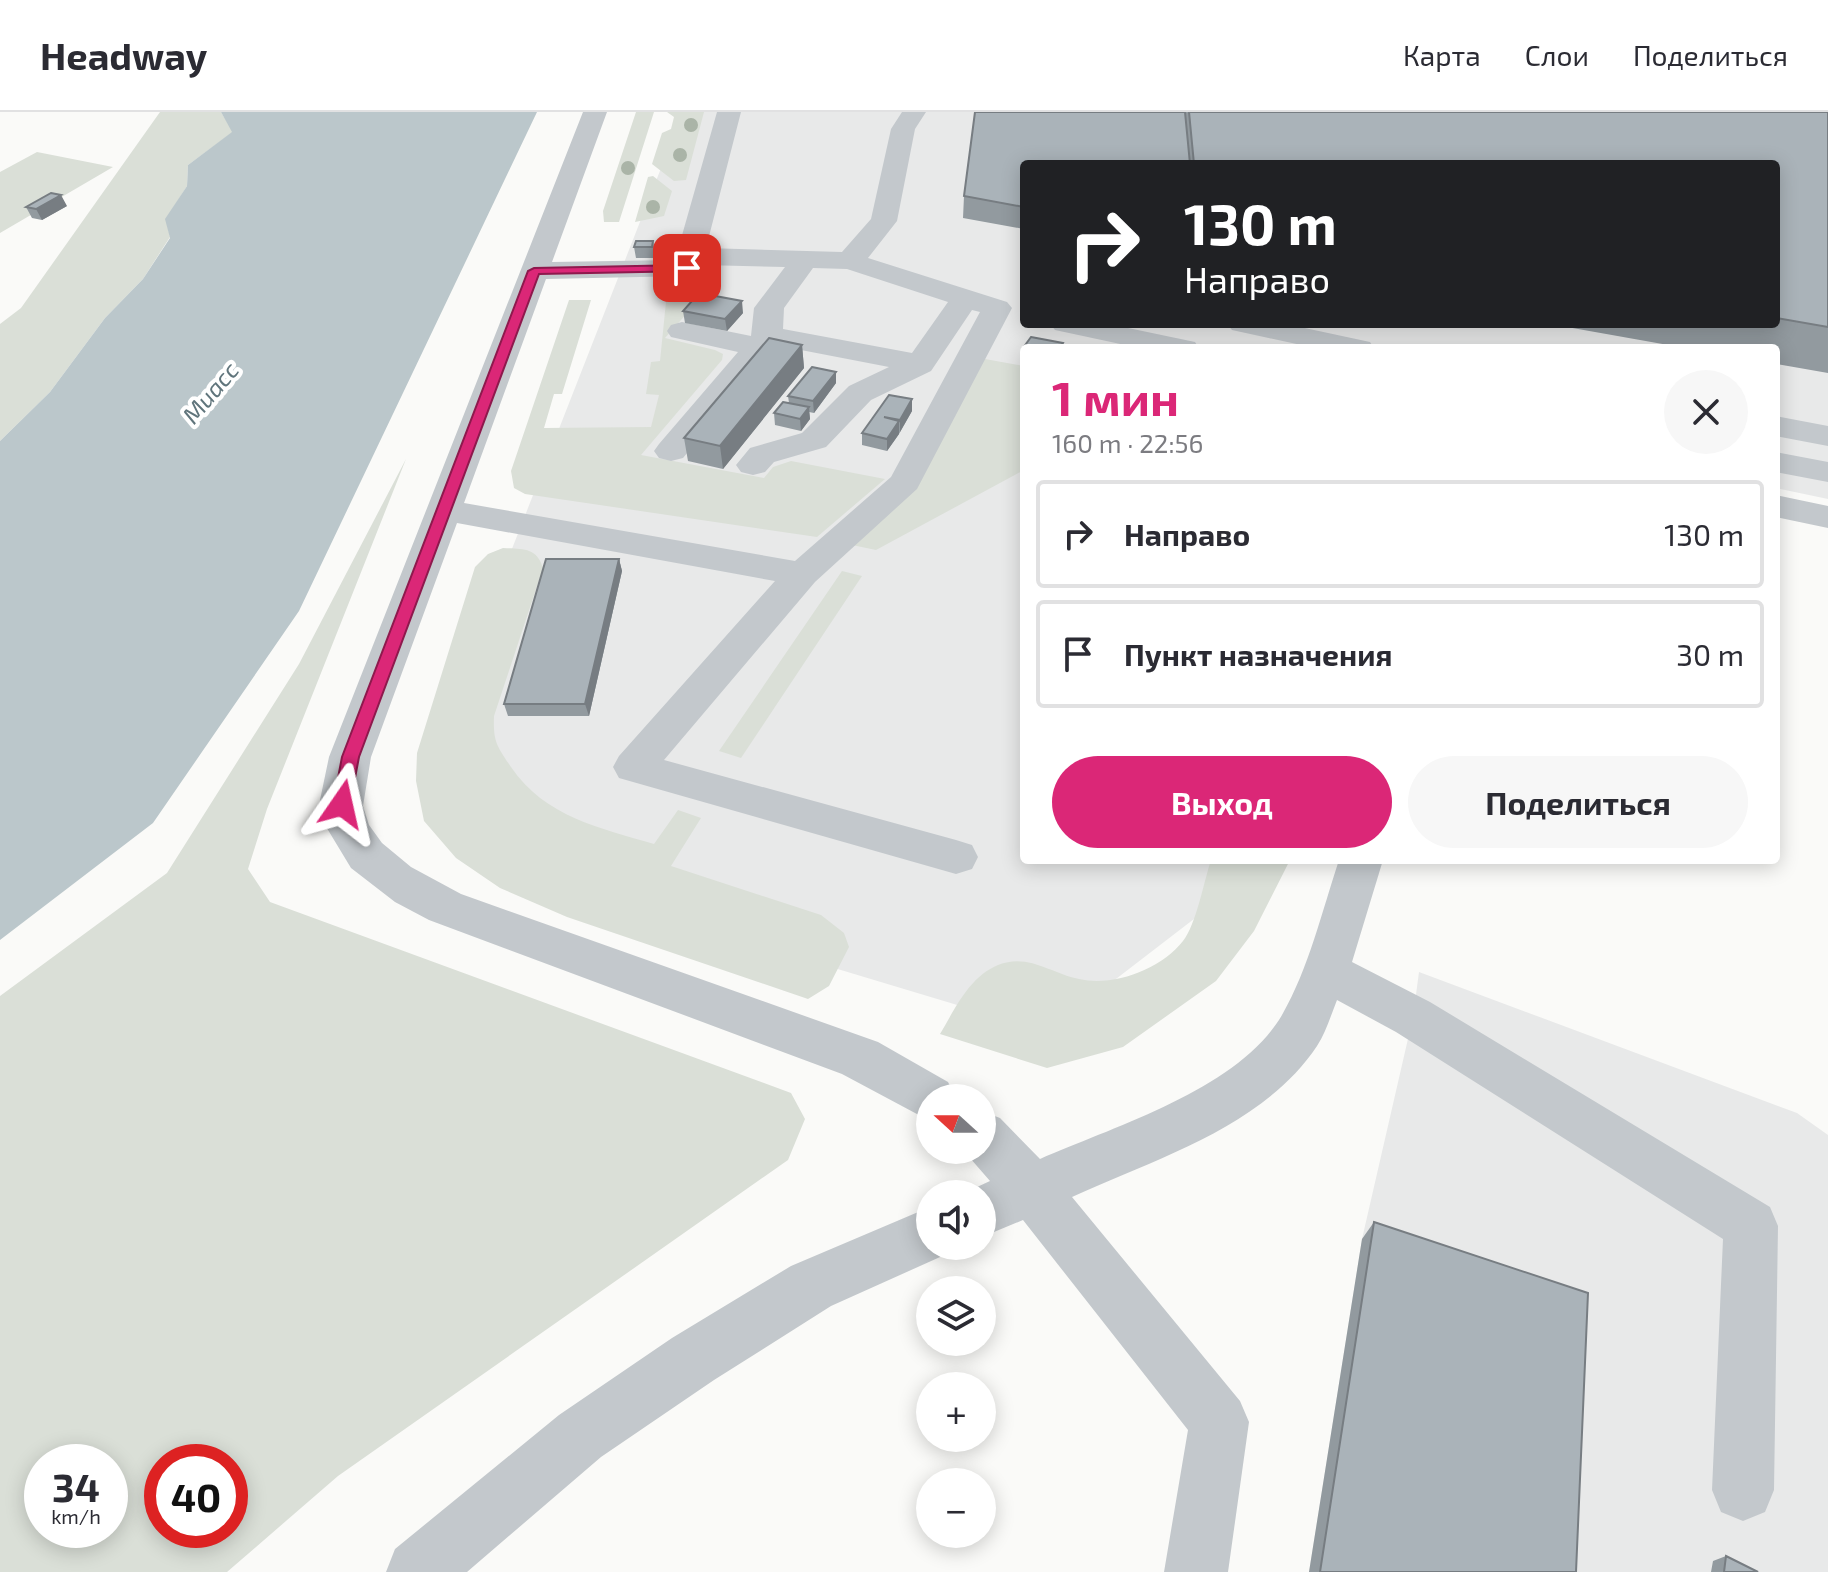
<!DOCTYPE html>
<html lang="ru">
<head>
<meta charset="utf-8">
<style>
  body { margin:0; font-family:"Exo 2",sans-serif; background:#f7f7f7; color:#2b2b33; height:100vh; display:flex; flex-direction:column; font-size:30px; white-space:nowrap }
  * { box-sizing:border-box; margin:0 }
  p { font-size:26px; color:#7c7c81 }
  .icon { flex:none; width:44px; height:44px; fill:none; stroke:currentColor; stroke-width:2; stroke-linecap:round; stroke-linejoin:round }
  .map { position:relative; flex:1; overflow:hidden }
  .sheet { position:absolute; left:1020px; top:232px; width:760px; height:520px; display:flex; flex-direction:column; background:#fff; border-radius:8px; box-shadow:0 4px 20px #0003 }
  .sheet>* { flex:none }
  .guide { position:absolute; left:1020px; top:48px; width:760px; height:168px; border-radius:8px; box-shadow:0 4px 20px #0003; background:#202124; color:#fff; overflow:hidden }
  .needle { width:52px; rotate:291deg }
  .fabs { position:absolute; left:916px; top:972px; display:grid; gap:16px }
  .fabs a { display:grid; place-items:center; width:80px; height:80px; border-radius:50%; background:#fff; box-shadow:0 4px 20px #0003; font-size:40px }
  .speed { position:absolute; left:24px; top:1332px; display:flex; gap:16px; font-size:40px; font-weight:700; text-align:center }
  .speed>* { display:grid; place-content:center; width:104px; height:104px; border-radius:50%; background:#fff; box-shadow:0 4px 20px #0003; line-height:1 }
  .speed small { font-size:20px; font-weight:400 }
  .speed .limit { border:12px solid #d22; background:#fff; color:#111 }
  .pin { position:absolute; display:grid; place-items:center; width:68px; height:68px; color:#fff; margin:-34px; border-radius:16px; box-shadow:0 4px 12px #0006 }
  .me { position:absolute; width:88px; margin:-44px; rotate:11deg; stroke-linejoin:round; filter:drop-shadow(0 0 6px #0008) }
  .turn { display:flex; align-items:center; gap:28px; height:168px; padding:0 32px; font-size:36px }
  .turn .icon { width:104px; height:104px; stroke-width:2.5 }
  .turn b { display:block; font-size:56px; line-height:68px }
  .round { display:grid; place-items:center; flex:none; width:84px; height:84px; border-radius:42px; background:#f7f7f7 }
  .overview { display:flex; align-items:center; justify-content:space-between; height:136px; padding:0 32px }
  h1 { font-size:48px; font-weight:700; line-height:60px; color:#db2777 }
  .cta { display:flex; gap:16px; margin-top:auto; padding:16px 32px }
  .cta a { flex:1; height:92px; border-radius:48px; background:#db2777; color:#fff; font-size:32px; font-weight:700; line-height:92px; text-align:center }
  .cta a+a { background:#f7f7f7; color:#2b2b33 }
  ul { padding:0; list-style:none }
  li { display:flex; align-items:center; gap:24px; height:108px; margin:0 16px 12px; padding:0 16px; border:4px solid #e1e1e2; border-radius:8px }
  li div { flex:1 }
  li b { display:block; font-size:30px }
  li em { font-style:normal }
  header { display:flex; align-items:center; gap:48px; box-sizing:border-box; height:112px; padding:0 40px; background:#fff; border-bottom:2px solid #e1e1e2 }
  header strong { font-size:38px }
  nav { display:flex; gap:44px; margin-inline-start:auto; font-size:28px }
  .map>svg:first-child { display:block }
  .built { fill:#e8e9e9; fill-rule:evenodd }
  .green { fill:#dadfd7; fill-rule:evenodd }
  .water { fill:#bbc7cb }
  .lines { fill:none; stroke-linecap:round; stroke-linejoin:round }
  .minor { fill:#c3c8cc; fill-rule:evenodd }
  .tree { fill:#aab4a7 }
  .wall { fill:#929a9f }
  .shaded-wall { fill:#777d82 }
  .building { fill:#aab3b9; stroke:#777d82; stroke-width:2 }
  .route { fill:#db2777; stroke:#8e194d; stroke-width:2 }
  .labels { text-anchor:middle; stroke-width:8; stroke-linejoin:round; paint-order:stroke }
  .far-water-label { font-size:24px; font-style:italic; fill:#60757c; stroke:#fff }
</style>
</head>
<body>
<header>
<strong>Headway</strong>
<nav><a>Карта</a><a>Слои</a><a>Поделиться</a></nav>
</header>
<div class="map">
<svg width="1828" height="1460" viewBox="0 0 1828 1460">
  <rect width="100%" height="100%" fill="#fafaf8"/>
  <path class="built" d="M683,0H1828V387L1776,376V236H1024V748H1263L1259,757L1047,920L651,801L436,631ZM1024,52H1776V212H1024Z
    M1419,860L1797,1001L1828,1023V1460H1309L1362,1127L1413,905Z"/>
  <path class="green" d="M160,0H221L233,20L188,53L187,74L166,107L170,125L143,167L105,206L50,280L0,329V212L21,196Z
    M636,0H654L619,110H604L603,99Z
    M667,0H704L686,68L674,69L652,52L662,21L671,17L674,5Z
    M37,40L113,55L0,121V60Z
    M653,64L672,79L664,104L635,110L648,65Z
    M676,176L705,181L665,226L715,238L723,242L722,248L641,343L764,366L773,355L791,349L885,367L817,425L525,382L514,376L511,359L569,188H591L562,282H554L544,316L651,315L659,283L646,282L651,250L660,249L667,180Z
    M985,247L1024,254V358L876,438L852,433Z
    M406,347L267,697L248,757L270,790L791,981L805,1007L788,1048L338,1364L227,1460H0V884L167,761L299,552ZM42,1350H110V1418H42ZM230,1350V1418H162V1350Z
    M503,436C522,437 537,435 543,456L494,604C493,630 497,634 511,655C545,705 600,716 654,732L678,698L701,706L671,754L821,803L844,821L849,835L829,874L808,887L567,805L500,776L456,746L424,709L416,669L417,641L475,455L488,442Z
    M842,459L862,464L741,646L719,639Z
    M1211,748H1290L1254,819L1216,869L1123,935L1047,956L940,922C955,897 969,865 998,853C1028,841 1050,861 1079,867C1114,875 1161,857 1183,829C1196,813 1204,769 1211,748Z"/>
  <path class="water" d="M221,0H537L299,499L153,711L0,828V329L50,280L105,206L143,167L170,126L165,107L187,74L188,53L232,20Z"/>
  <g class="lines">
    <path class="minor" d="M583,0H607L552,150L675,148L717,0H741L706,136L842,140L871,107L891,17L902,0H926L915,17L897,109L868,146L1007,190L1012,196L917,377L815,470L664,648L956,728L972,733L978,745L972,757L956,762L619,666L613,655L619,644L775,469L457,411L371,645L363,694L369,713L382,731L411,755L461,782L878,930L948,970L956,986H930V1009L842,962L429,808L395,790L351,756L325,713L320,688L329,645ZM702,153L785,155L754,196L751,224L682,210L671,213L667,219L671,225L738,240L659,332L654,339L659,346L671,349L683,346L775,233L889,255L849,274L802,321L750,336L736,353L741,360L753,363L765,360L774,350L826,335L871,288L931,259L972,198L980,200L891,365L795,449L464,391L546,167L687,164L697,162ZM813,156L847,157L948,190L912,241L783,217L784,196Z
      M1050,212H1109L1195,230L1199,236H1139L1055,218Z
      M1227,212H1286L1370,230L1374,236H1315L1232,218Z
      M1776,304L1828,314V334L1776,324Z
      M1776,340L1828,350V370L1776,360Z
      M1776,383L1828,394V416L1776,405Z
      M1339,748H1383L1352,850L1430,890L1770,1095L1778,1114L1774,1378L1765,1400L1743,1409L1721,1400L1712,1378L1723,1127L1396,920L1337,888C1331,903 1326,920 1317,934C1263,1015 1157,1046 1072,1085L1240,1289L1249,1310L1228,1460H1164L1188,1318L1023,1108L982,1125V1082H962L990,1069L963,1038H982V999L1000,1006L1040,1047C1115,1014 1239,977 1282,903C1309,856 1322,799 1339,748Z
      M930,1095V1134H952L949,1141L831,1194L714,1268L601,1345L467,1460H386L395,1437L559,1303L672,1226L791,1154Z"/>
  </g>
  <g class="tree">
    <circle cx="691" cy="13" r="7"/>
    <circle cx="680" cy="43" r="7"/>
    <circle cx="628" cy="56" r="7"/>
    <circle cx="653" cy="95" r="7"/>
  </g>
  <path class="wall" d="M975,0H1828V261L1776,252V236H1685L1550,212H1776V52H1024V117L963,106L964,84Z
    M67,94L42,108L32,106L26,95Z
    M653,129L655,140L654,146H636L634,135Z
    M683,199L743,201L727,219L685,211Z
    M802,233L804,256L723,357L688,349L684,326Z
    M836,260V271L814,301L809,300L810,307L801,319L775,313L774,301L789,291L788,284Z
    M912,287V299L899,322L887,339L862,333V321Z
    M619,447L622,459L589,604H508L504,592Z
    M1374,1110L1576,1460H1309L1362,1127Z
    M1726,1444L1758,1460H1711L1713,1449Z"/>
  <path class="shaded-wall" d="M61,83L67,94L42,108L36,97Z
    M742,189L743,201L727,219L725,207Z
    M802,233L804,256L723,357L720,334Z
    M836,260V271L814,301L813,289Z
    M912,287V299L900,320V308Z
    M809,295L810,307L801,319L800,307Z
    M899,309V322L887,339V327Z
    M619,447L622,459L589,604L585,592Z"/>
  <path class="building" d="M975,0H1185L1190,52H1024V95L964,84Z
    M1189,0H1828V215L1776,206V52H1194Z
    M51,81L61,83L36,97L26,95Z
    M636,129H653L652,135H634Z
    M699,181L742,189L725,207L683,199Z
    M1031,225L1063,231L1060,236H1023Z
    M769,226L802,233L720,334L684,326Z
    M812,255L836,260L813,289L788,284Z
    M889,283L912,287L900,308L884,305L899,309L887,327L862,321Z
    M783,290L809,295L800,307L774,301Z
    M546,447H619L585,592H504Z
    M1374,1110L1588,1181L1576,1460H1320Z
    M1726,1444L1758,1460H1724Z"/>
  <path class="route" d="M687,153L691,159L539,162L359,645L350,692L342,699L335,697L333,692L342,645L528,159L534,156Z"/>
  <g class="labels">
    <g class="far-water-label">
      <text transform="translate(211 281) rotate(-50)" y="8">Миасс</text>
    </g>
  </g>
</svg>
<div class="fabs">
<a><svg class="needle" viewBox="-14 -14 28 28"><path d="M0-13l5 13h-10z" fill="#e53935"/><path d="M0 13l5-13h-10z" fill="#7c7c81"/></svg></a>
<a><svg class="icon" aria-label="sound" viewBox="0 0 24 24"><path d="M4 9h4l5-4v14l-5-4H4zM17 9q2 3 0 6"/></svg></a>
<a><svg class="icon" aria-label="layers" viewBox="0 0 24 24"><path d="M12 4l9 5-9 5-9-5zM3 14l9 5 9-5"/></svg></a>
<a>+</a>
<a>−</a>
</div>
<div class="speed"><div>34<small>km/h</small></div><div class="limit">40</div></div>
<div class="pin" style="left:687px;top:156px;background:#d93025"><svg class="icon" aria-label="arrive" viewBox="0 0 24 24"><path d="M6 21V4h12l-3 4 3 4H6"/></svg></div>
<svg class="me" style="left:342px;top:692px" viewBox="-20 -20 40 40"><path d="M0-17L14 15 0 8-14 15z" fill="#db2777" stroke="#fff" stroke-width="4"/></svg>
<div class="guide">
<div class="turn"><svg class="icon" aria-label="right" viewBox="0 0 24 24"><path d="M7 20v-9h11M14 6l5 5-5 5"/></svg><div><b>130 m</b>Направо</div></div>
</div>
<section class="sheet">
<div class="overview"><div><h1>1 мин</h1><p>160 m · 22:56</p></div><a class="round"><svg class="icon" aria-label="close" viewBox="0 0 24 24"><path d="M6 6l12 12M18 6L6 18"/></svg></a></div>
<ul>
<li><svg class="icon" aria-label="right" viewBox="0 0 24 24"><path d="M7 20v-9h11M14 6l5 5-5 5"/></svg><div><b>Направо</b></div><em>130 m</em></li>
<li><svg class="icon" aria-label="arrive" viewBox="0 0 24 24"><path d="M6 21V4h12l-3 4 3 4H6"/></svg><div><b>Пункт назначения</b></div><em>30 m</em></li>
</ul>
<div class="cta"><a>Выход</a><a>Поделиться</a></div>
</section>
</div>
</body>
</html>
